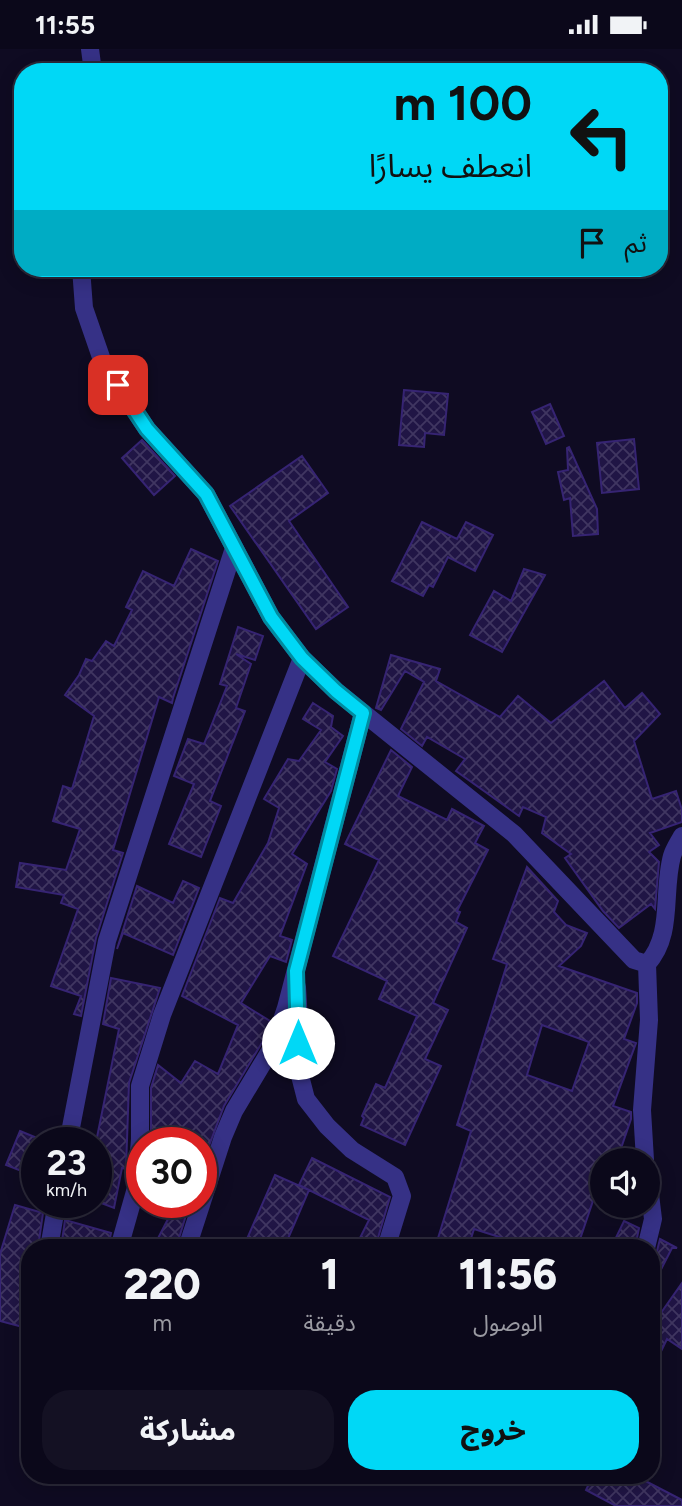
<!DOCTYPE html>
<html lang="ar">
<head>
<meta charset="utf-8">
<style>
  body { margin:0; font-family:Figtree,"Noto Sans Arabic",sans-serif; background:#141123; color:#f1f3f6; direction:rtl; height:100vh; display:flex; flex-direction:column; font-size:26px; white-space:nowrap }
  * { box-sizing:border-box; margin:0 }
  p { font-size:23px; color:#9a9aa2 }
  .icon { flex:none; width:38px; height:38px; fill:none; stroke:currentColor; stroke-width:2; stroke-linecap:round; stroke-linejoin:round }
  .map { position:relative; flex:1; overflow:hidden; direction:ltr }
  .side { position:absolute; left:21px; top:1190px; width:639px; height:245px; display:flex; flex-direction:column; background:#0b081a; border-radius:28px; box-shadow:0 4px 18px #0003,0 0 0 2px #2b2939; direction:rtl }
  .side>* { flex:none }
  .guide { position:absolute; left:14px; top:14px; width:654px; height:214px; border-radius:28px; box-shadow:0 4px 18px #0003,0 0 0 2px #2b2939; direction:rtl; background:#00d8f6; color:#111; overflow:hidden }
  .controls { position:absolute; left:590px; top:1099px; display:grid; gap:14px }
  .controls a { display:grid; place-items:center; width:70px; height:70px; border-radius:50%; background:#0b081a; box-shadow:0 4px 18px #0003,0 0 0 2px #2b2939; font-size:35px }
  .speed { position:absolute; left:21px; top:1078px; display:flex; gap:14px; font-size:35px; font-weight:700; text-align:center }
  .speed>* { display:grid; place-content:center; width:91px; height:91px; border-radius:50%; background:#0b081a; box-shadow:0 4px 18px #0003,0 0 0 2px #2b2939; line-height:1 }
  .speed small { font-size:18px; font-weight:400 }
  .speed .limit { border:10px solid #d22; background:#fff; color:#111 }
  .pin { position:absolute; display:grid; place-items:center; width:60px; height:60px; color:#fff; margin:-30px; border-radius:14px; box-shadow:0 4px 10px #0006 }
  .me { position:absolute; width:77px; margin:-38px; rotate:0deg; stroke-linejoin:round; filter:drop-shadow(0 0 5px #0008) }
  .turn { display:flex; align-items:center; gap:24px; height:147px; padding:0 21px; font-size:32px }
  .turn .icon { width:91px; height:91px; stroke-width:2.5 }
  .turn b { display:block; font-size:49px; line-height:60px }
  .then { display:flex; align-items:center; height:66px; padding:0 21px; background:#0003; gap:14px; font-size:26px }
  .eta { display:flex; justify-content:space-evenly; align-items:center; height:119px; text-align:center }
  .eta b { font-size:42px; font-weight:800; line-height:49px }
  .cta { display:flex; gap:14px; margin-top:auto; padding:14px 21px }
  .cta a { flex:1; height:80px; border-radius:28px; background:#00d8f6; color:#111; font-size:28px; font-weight:800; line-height:80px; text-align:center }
  .cta a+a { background:#141123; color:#f1f3f6 }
  .status { display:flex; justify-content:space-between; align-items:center; height:49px; padding:0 35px; background:#0b081a; direction:ltr }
  .status svg { height:19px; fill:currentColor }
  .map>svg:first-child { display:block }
  .building { fill:url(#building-cross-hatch); stroke:#362473; stroke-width:2; fill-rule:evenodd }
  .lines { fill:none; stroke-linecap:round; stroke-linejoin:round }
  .street { stroke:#363186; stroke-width:18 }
  .route-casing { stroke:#008ca0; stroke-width:18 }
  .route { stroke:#00d8f6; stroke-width:12 }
</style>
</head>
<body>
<div class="status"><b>11:55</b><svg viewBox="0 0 49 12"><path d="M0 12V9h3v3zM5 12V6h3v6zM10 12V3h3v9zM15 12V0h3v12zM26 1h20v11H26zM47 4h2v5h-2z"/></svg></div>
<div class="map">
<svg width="682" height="1457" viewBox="0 0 682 1457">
  <defs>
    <pattern id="building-cross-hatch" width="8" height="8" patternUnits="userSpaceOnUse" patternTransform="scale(1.75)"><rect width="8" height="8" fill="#201545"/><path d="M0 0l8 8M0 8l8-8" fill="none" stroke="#403661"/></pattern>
  </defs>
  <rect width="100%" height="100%" fill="#0f0b22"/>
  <path class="building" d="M404,341L448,345L444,386L425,384L424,398L399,396Z
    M550,355L564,387L546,395L532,363Z
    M634,390L639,440L602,444L597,394Z
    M142,391L175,427L154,446L122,409Z
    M569,398L597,460L598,485L573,487L570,449L564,451L558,423L568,421L567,399Z
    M302,407L328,444L289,472L348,558L316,580L230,457Z
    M422,473L457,490L466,473L493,486L475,522L448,508L433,538L429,536L423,547L392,532Z
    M191,500L218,512L173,649L172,654L159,648L113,801L123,804L96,889L81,967L74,965L81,947L51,937L78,860L61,854L64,846L16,838L20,814L66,821L80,780L53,772L63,737L72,740L94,667L65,646L79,626L86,610L92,612L106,592L114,597L132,561L126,558L143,522L174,537Z
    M524,520L545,526L502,603L470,586L494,542L511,552Z
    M238,578L263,587L255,611L236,605L251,615L236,659L245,662L210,752L221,757L201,808L169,795L194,735L174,727L188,690L204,695L227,637L220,635Z
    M391,606L440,620L436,632L500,668L518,647L551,674L604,632L625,659L642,644L660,665L634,692L652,750L676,742L682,761V773L650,784L659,796L649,803L659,813L655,860L651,855L619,879L603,862L565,809L571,805L542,784L546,768L523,758L519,767L456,722L465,710L427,688L422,697L401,680L424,633L405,622L381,661L376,659Z
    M313,654L333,667L331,678L343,687L325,713L337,720L331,742L292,805L307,815L280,887L292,891L286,913L270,907L241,954L270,972L263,992L224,1057L201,1118V1094H151V1039L158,1016L181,1034L195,1012L218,1025L238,976L182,947L220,849L233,854L268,794L279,759L264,750L288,710L299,712L321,681L303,670Z
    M391,701L412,718L398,747L447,771L452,760L484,777L475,794L488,801L457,862L460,863L456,873L467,879L433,954L448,961L425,1010L441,1017L405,1096L361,1076L364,1069L362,1067L376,1035L385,1039L417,967L379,950L387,932L333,907L379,811L345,795Z
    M527,818L558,852L554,863L566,876L587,884L581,897L559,917L637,944V954L624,990L636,994L613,1057L631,1063V1070L617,1111H602V1151L594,1149L577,1199H513L515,1193L474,1180L468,1199H435L471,1082L457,1076L507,915L493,910ZM542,976L589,993L572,1042L527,1026Z
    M183,832L199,839L173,906L123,884L117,900L137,837L173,854Z
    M111,929L160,939L129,1034L126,1120L122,1119L114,1159L96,1152V1093L119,980L103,975Z
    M20,1082L37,1089V1128L6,1116Z
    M312,1109L390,1148L375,1199H355L369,1171L299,1136Z
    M275,1126L309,1141L284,1199H243Z
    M144,1153H190L176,1199H153L169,1168Z
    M15,1156L43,1164L38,1199H30V1280L0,1272V1205Z
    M65,1171L111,1184L108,1199H61Z
    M624,1172L639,1179L635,1199H611Z
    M660,1190L677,1199H672L651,1240V1209L657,1202Z
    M682,1234V1300L667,1290L651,1323V1278Z
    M593,1426H634L682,1451V1457H616L586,1441Z"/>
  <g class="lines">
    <path class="street" d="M90,0L93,23
      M81,219L84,259L103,314L147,380L206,445L271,568L302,609L336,642L514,785L634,911L647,915C674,886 662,843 672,807C674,800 679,793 682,787
      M297,938L299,972L297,1015L306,1050L327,1077L352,1101L395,1128L402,1147L386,1199
      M68,1094L107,892L234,499
      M645,1111L642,1061L649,971L647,915
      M49,1199L57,1153
      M119,1199L136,1139L140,1090V1037L162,966L302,609
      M187,1199L223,1088L234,1062L273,997L286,959L363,664
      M646,1199L653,1170L648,1129"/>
  </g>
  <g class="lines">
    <g class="route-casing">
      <path id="route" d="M118,336L147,380L206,445L271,568L302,609L336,642L363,664L296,922L298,994"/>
    </g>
    <use href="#route" class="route"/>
  </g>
</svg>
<div class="controls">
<a><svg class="icon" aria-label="sound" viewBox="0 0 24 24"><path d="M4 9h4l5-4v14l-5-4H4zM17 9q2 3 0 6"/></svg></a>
</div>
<div class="speed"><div>23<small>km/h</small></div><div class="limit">30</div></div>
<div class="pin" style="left:118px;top:336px;background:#d93025"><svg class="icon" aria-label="arrive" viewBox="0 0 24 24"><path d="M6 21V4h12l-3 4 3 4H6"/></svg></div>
<svg class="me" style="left:298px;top:994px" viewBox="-20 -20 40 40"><circle r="19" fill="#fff"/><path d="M0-13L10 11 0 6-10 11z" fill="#00d8f6"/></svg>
<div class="guide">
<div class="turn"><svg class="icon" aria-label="left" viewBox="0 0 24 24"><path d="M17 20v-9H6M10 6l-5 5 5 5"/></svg><div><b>100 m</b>انعطف يسارًا</div></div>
<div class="then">ثم<svg class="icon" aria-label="arrive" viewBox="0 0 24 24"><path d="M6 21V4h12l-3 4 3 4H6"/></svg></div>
</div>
<section class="side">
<div class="eta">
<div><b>11:56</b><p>الوصول</p></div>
<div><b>1</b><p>دقيقة</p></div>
<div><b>220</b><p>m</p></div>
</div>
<div class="cta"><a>خروج</a><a>مشاركة</a></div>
</section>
</div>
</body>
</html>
